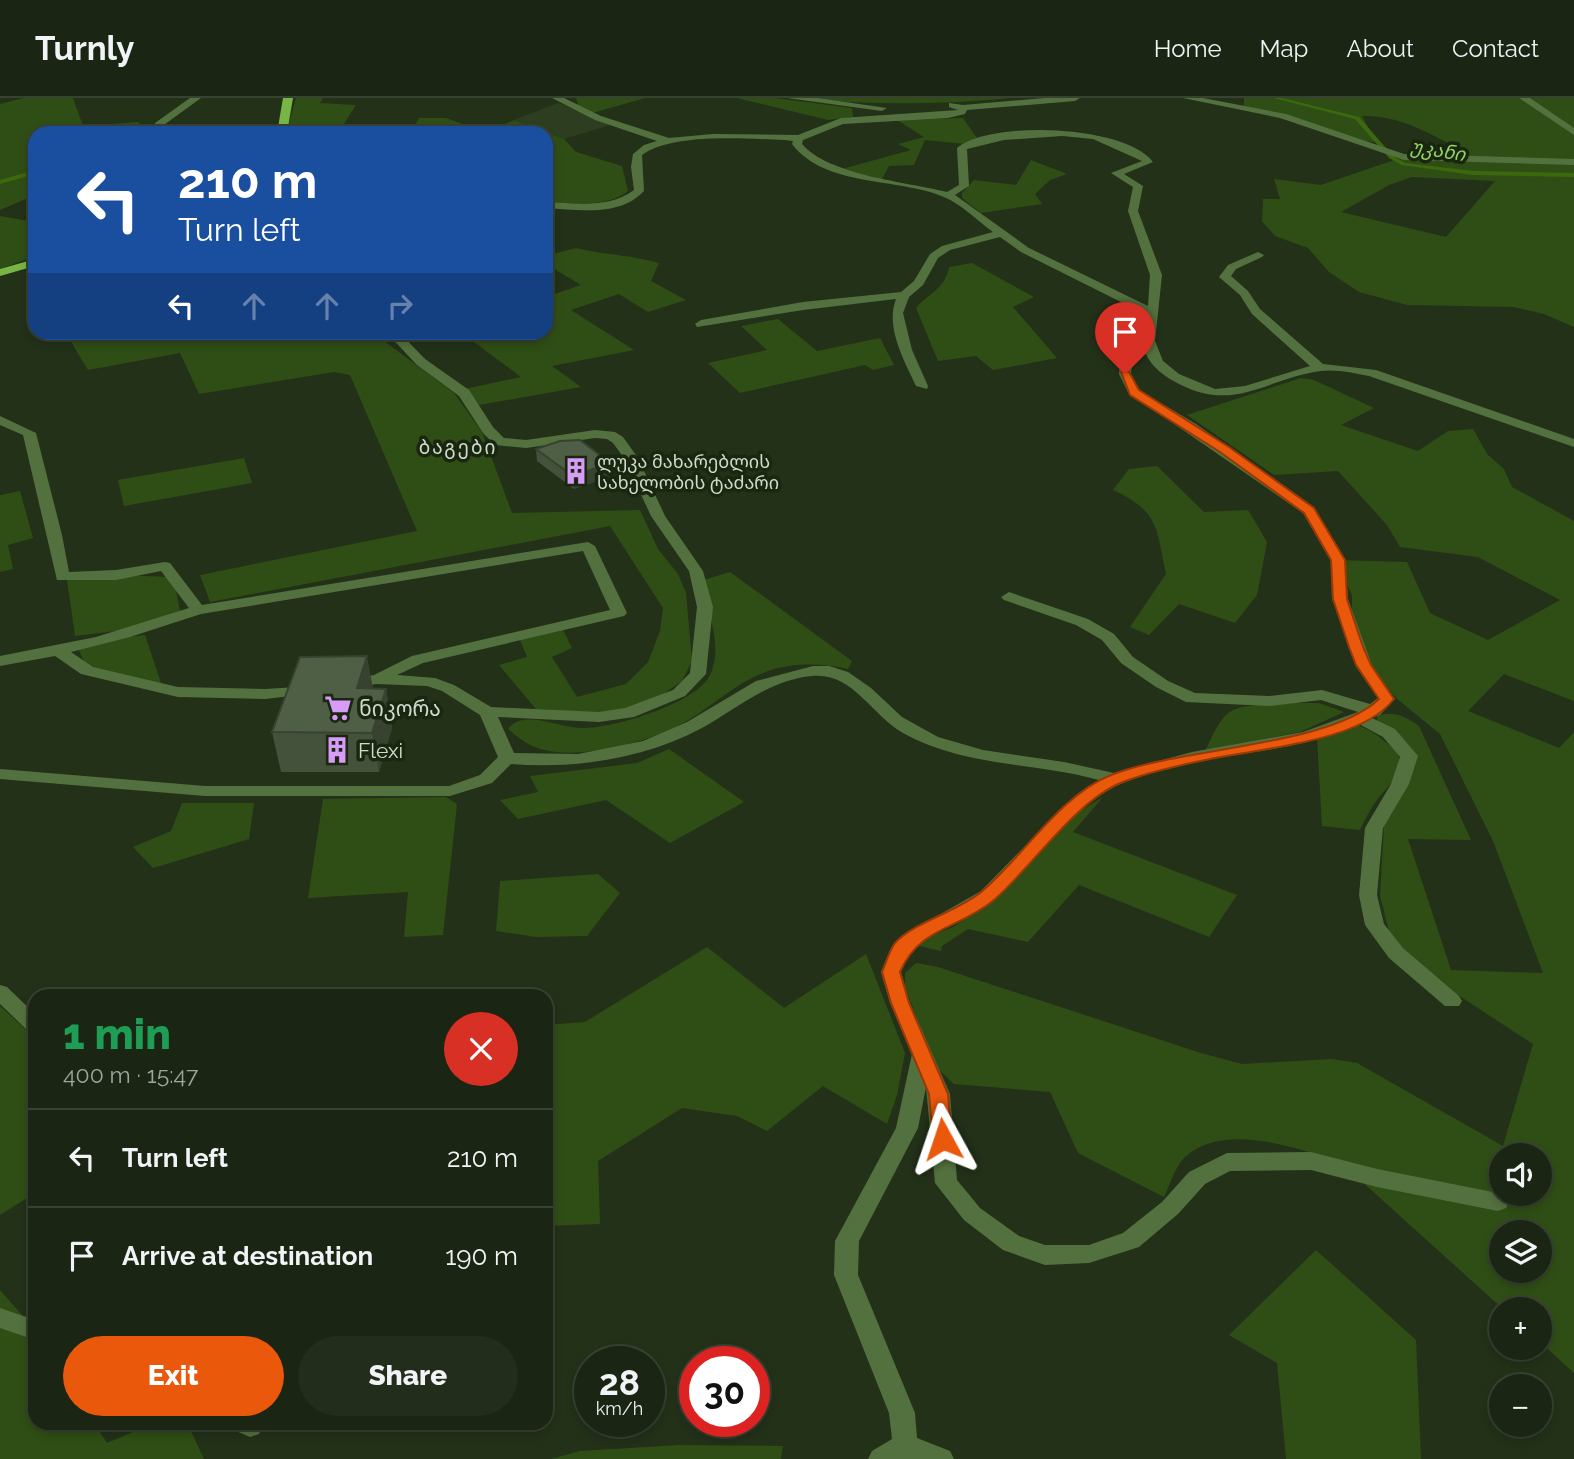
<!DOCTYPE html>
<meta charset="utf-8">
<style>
:root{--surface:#1a2513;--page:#232d1c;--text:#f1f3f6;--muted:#9fa5a0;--line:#384233;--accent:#ea580c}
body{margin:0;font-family:Raleway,"Noto Sans Georgian",sans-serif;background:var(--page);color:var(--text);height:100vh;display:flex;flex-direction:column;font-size:26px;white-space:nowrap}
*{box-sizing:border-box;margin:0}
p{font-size:23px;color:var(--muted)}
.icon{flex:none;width:38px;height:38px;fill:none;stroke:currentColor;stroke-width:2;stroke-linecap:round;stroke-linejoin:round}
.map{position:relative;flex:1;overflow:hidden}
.details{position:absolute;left:28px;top:891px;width:525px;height:441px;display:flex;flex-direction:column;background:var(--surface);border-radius:21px;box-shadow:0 4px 10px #0003,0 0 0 2px var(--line)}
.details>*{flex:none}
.top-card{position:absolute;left:28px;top:28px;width:525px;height:214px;border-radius:21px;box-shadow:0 4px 10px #0003,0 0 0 2px var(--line);background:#1a4fa0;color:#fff;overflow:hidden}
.tools{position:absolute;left:1489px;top:1045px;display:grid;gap:14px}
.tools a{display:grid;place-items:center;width:63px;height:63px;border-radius:50%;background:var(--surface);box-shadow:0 4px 10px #0003,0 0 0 2px var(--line);font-size:35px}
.speed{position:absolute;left:574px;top:1248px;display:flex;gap:14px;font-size:35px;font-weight:700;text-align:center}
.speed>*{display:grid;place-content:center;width:91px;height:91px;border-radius:50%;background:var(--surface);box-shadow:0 4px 10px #0003,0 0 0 2px var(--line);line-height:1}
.speed small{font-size:18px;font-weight:400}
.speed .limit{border:10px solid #d22;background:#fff;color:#111}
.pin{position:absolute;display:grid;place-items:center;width:60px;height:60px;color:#fff;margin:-72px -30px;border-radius:50% 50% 50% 0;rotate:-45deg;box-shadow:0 0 7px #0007}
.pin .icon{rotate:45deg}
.me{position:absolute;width:77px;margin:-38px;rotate:355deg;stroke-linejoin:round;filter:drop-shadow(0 0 5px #0008)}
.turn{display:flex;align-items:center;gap:24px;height:147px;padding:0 35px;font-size:32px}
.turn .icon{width:91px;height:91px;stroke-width:2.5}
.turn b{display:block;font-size:49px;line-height:60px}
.lanes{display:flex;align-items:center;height:66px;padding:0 35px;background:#0003;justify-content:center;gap:35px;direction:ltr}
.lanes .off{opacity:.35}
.round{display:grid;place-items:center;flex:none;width:74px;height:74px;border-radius:37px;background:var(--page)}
.headline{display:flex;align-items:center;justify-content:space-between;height:119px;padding:0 35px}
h1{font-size:42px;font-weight:800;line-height:52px;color:#1e9e55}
.cta{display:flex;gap:14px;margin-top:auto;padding:14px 35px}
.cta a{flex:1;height:80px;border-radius:42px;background:var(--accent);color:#fff;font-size:28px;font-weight:800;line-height:80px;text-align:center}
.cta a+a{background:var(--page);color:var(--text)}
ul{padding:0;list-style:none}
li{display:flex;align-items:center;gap:21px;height:98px;padding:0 35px;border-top:2px solid var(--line)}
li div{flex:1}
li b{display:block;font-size:26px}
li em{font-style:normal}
header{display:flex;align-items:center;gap:42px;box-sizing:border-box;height:98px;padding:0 35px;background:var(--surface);border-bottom:2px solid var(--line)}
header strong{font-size:33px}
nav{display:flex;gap:38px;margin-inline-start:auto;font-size:24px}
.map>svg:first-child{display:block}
</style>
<header>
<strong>Turnly</strong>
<nav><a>Home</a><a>Map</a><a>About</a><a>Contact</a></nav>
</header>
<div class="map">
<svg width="1574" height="1361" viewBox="0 0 1574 1361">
<rect width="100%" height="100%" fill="#233119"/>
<path fill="#2d3e20" d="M558,5L613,26L564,41L514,22Z"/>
<path fill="#2f4e15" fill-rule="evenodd" d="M24,0H73L83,28L139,24L141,35H35V97L0,112V6Z
M296,0H323L320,5L356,7L338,35L287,32Z
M576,0H645L589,16L579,10Z
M737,0H774L852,10L853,19L828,22Z
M794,0H1012C938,7 868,7 794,0Z
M1244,0H1574V229L1544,216L1514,209L1407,207L1359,194L1329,174L1308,150L1275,138L1262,123L1263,101H1280L1274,81L1321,87L1400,60L1462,58L1461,52C1429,35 1399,17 1362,18L1376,44L1360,43L1244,8ZM1412,79L1494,83H1495L1446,139L1341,114L1389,87Z
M419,20H446L485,34L514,22L564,41L576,54L622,68L628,93C607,110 572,105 546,104V35H410Z
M963,20L979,43L965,46L925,42L914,67L889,68L882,81L842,71L911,52L898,46L924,39L897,22Z
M1031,62L1067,76L1050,82L1035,96L1042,106L981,115L962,100V95L974,82L1016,87Z
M0,118L35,124V158L0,171Z
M576,150C605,157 631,157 659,165L651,183L686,202L648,214L619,196L571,212L634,252L552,268L581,289L479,307L465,291L521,279L462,235L546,234V199L581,187L546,166V158Z
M972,165L1034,199L1013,209L1057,260L993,272L976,258L938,263L916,210C929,195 945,191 949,169Z
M778,221L817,253L880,240L894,267L873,272L865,267L740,295L708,265L767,252L741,228Z
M79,234H370L380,240L454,295L482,334L512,415L640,412L658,451L678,476L686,495L692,563L682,583L656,601L622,612L592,615L536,611L499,567L527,559L518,537L562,530L572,550L552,559L577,599L626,586L648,564L660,533L663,510L610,428L210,504L200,477L417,433L350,277L334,274L199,296L180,255L88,272L67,237Z
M1301,280L1314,282L1374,310L1341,327L1418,353L1448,333L1473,331L1487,356L1504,371L1512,389L1574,423V603L1504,576L1468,613L1559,650L1574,634V1275L1540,1244V1211H1503L1358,1080L1347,1065C1301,1053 1225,1021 1184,1060C1175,1069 1170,1087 1164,1099L1078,1055L1050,994L954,986L935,968L905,889V875L916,865L938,869L1201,955L1242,966L1331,961L1357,965L1503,1048L1533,946L1435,882L1390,837L1380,798L1384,726L1414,658L1377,624V618C1394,612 1406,619 1419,628L1471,742L1408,741L1451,872L1543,875L1493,743L1440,636L1396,600L1375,574L1352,525V497L1335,462L1407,464L1430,515L1488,542L1560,502L1478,459L1400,449L1387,427L1338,373L1274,377L1187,317ZM1502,1057H1540V1096H1502ZM1502,1134H1540V1172H1502Z
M244,360L252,385L124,408L118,382Z
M1157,368L1204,414L1248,412L1267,444L1257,497L1235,525L1179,506L1149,537L1130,529L1166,476C1156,429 1159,413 1113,392L1129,371Z
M20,393L33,440L8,447L13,471L0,474V397Z
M730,474L852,563L848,571C820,565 791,564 763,575C737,585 714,606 690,621C657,642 584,662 545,652C530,649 520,641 508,631C523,611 557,629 579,630C608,632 697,606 710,577C724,548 707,511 700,483Z
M103,476L167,479L175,487L180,513L149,529L75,538L67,482Z
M145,537L162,588L128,584L85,566L76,545Z
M1286,605H1319L1344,614L1300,634L1206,652C1228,601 1234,610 1286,605Z
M1353,626C1367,630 1375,635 1387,645C1418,670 1388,684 1373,708C1368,715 1364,724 1360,732L1322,728L1317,639Z
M669,651L744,704L670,745L606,702L518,721L500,702L538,694L530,678L637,665Z
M446,699L457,706L443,837L404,839L408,794L308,800L323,701Z
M1103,699L1073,734L1237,797L1209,839L1079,787L1028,844L968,831L942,848L941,853L919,848L928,839L953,829L997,799L1075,716Z
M182,705H254L249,741L153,770L133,749L171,733Z
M598,776L620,795L587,838L536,839L496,833L500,783Z
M707,849L784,910L866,856L905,955L897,997L887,1026L823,988L767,1033L737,1018L682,1010L598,1063L600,1126L546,1128V927L585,924Z
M0,908L35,940V1095L0,1117Z
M1316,1152L1416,1242L1421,1361H1286L1277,1265L1229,1237Z
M0,1192L35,1232V1325H94L107,1345L154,1325H187L204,1361H0Z
M680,1347L783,1348L781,1361H551L580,1353Z"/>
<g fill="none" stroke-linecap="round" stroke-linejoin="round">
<path fill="#3d690e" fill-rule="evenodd" d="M1274,0H1282L1359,19L1393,58L1405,65L1473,73L1574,75V79L1473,77L1402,67L1389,60L1355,21Z
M35,72V76L0,86V82Z"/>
<path fill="#53713e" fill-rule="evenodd" d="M190,0H201L161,29H155V25Z
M552,0H564L601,18L669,40L713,36L798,37L841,20L958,12L949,9V5L963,7L1044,0H1080L1075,3L967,12L965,16L948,20L843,26L803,42L802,46C828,77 907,84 947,94L959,87L957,50C991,22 1125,27 1153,64L1124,76L1143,88L1138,113L1162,177L1155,243L1163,263L1179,276L1215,291L1245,288L1310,268L1252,216L1240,197L1219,179L1228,167L1258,154L1264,157L1262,159L1236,171L1231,178L1248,193L1260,211L1323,266L1376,272L1574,341V349L1369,278C1353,275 1337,271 1321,273C1267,280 1235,315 1179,286C1164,278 1152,270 1145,254L1132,265L1131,276L1139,292L1196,326L1314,409L1345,462L1348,501L1372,567L1395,601L1380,617L1372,620L1395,631L1418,658L1409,686L1383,730L1377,797L1384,826L1403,850L1459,898L1462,903L1459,908H1445L1389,860L1365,827L1359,797L1365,730L1391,686L1400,659L1383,639L1359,626C1285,661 1198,652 1123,685C1068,708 1038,765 994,802C971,821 940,829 916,847L908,856L901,874L910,905L950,996L957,1082L980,1110L1019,1138L1045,1147H1089L1123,1135L1162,1104L1189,1074L1227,1055L1311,1054L1377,1071L1498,1095L1506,1098L1509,1104L1506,1110L1498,1113L1377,1089L1311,1072L1230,1073L1205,1086L1178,1116L1139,1149L1089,1165L1045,1167L1003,1152L964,1122L935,1085L926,989L918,1030L859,1143L858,1177L915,1315L917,1340L950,1353L954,1361H868L872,1353L892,1341L889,1315L834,1177L835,1143L896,1030L912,956L890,905L881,874L890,852L902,838L981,793L1061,711L1099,682C1034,664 964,669 903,635C871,617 853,574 812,578C769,582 738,610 702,630C644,661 576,671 511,666L492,685L450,698H205L0,681V671L205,688H449L480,677L498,659L480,617L442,593L427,588L376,586L350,591L342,586L344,583L374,577L412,558L610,512L583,453L201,516L130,539L71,554L93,569L178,589L265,591L314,588L316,591L308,596L265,601L178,599L81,576L55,558L0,568V558L96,539L189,510L161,473L116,482H57L23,337L0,327V318L36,335L62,437L69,474L116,472L165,464L170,465L202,507L588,444L595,448L627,515L624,518L423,565L397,577L435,580L454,587L491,609L599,614L625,610L673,592L690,575L697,509L689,473L651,418L624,360L613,345L607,341L595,340L526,350L495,347L483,335L459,298L417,267L386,234H399L425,261L469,292L493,329L504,340L526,342L595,332L615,334L623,339L638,360L665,418L703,473L713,509L706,576L685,598L634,619L599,624L498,619L514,655L578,656L643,643L687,624L756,583L813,568H829L848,574L871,590L902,619L938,639L983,652L1064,664L1114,675L1192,654L1303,634L1358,614L1321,602L1269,608L1186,604L1156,589L1121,565L1102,542L1076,527L1004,502L1001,499L1009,494L1088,521L1114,536L1133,559L1168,583L1195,595L1269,598L1322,592L1370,606L1378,600L1356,567L1332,501L1331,462L1303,415L1128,294L1119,276L1120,264L1143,242L1147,217L1021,154L1000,139L950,152L938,160L923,187L909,199L903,215L912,252L928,288L927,291L916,288C904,262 885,229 896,201L803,212L697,229L695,226L701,222L803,204L901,194L914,183L930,156L942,148L993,134C978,123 961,106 944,99C897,79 826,90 792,46L793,43L785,42C747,41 674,34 642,57L644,93C620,119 578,112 546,110V104C575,105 609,111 634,92L631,69L633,56L644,47L657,43L595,22ZM1062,38L1093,41L1142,63L1111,75L1133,89L1128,113L1150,177L1148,208L1029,150L955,97L969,88L967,51L1004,42Z
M787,0H817L887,10L882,13Z
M1183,0H1203L1286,16L1404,56L1574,61V67L1404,62L1280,20Z
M1519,0H1530L1574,30V37Z
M0,887L7,889L35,916V935L28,933L0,906Z
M0,1210L35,1222V1242L0,1230Z
M232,1325H261L263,1328L259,1336L250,1339L236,1333Z"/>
<path fill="#77b545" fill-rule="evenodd" d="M283,0H293L287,35H277Z
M35,161V168L0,178V171Z"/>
</g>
<path fill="#44523b" d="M536,351L611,378L574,391L537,363Z
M373,590L386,591L392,630L379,674H281L272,634Z"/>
<path fill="#374230" d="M610,365L611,378L574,391L573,378Z
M367,558L374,596L357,590Z
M386,591L392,630L379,674L372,635Z"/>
<path fill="#4f5f45" stroke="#374230" stroke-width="2" d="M580,342L610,365L573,378L536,351L560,343Z
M367,558L357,590L386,591L372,635L272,634L300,559Z"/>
<path fill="#ea580c" stroke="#983908" stroke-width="2" d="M1121,274H1129L1139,292L1229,349L1314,410L1345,462L1347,501L1363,549L1371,567L1394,601C1362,643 1265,650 1215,660C1185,666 1151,673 1123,684C1076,702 1032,769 994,802C958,832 920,828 900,874L909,905L948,996L952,1041L950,1046H936L933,1041L929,996L891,905L882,874C886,865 889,853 895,845C914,824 957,814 981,794C1022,760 1060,697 1111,677C1181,649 1328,649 1379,601L1356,567L1349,549L1333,501L1331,462L1304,415L1220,354L1130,297Z"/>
<defs>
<symbol id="building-bare" viewBox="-9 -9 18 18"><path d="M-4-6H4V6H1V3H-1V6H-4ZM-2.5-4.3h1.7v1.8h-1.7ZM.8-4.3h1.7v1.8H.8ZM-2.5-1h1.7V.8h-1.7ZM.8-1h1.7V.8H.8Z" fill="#d89bf8" stroke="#1a2710" stroke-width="2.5" paint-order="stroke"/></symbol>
<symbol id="supermarket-bare" viewBox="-9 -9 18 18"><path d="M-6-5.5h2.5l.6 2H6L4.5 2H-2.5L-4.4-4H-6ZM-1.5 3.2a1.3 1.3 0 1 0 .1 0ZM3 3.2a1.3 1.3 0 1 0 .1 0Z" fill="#d89bf8" stroke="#1a2710" stroke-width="2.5" paint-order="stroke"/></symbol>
</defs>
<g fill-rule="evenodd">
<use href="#building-bare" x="557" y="354" width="38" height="38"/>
<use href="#supermarket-bare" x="319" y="591" width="38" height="38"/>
<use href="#building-bare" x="318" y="633" width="38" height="38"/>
</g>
<g text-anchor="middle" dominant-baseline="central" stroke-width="7" stroke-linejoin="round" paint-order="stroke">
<g font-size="18" fill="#d1dbcc" stroke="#1a2710" text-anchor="start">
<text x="597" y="363">ლუკა მახარებლის<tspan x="597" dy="21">სახელობის ტაძარი</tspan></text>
</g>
<g font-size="19" font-style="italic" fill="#95d366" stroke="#1a2710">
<text transform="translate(1438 52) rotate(9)">უკანი</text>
</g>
<g font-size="19" letter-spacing="2" fill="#d1dbcc" stroke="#1a2710">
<text x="458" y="349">ბაგები</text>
</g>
<g font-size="21" fill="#d1dbcc" stroke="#1a2710" text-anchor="start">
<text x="359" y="610">ნიკორა</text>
<text x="358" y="652">Flexi</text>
</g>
</g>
</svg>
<div class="tools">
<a><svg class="icon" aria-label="sound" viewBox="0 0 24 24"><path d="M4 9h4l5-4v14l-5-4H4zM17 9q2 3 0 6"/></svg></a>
<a><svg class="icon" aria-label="layers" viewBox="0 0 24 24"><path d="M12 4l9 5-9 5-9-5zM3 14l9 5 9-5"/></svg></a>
<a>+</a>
<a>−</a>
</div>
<div class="speed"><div>28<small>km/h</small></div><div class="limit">30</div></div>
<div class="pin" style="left:1125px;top:276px;background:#d93025"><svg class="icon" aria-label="arrive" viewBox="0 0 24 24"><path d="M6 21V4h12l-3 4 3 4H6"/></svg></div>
<svg class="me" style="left:943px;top:1041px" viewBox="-20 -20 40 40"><path d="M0-17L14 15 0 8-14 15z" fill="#ea580c" stroke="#fff" stroke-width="4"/></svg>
<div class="top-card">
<div class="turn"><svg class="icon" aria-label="left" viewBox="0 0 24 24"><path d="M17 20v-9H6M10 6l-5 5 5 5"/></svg><div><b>210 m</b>Turn left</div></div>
<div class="lanes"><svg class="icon" aria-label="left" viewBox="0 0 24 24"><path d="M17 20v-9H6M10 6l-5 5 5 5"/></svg><svg class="icon off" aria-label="ahead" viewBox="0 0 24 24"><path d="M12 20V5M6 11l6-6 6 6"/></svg><svg class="icon off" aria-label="ahead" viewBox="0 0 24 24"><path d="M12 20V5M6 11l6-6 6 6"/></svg><svg class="icon off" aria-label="right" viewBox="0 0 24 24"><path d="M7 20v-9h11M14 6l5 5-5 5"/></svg></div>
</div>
<section class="details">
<div class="headline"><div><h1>1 min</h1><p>400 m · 15:47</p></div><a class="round" style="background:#d93025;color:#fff"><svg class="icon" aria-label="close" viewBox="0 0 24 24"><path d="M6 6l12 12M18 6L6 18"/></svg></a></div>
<ul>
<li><svg class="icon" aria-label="left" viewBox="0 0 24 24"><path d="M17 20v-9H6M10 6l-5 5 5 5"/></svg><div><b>Turn left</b></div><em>210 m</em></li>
<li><svg class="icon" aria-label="arrive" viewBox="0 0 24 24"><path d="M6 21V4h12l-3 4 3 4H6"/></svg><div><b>Arrive at destination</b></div><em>190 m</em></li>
</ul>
<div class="cta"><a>Exit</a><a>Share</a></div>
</section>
</div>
